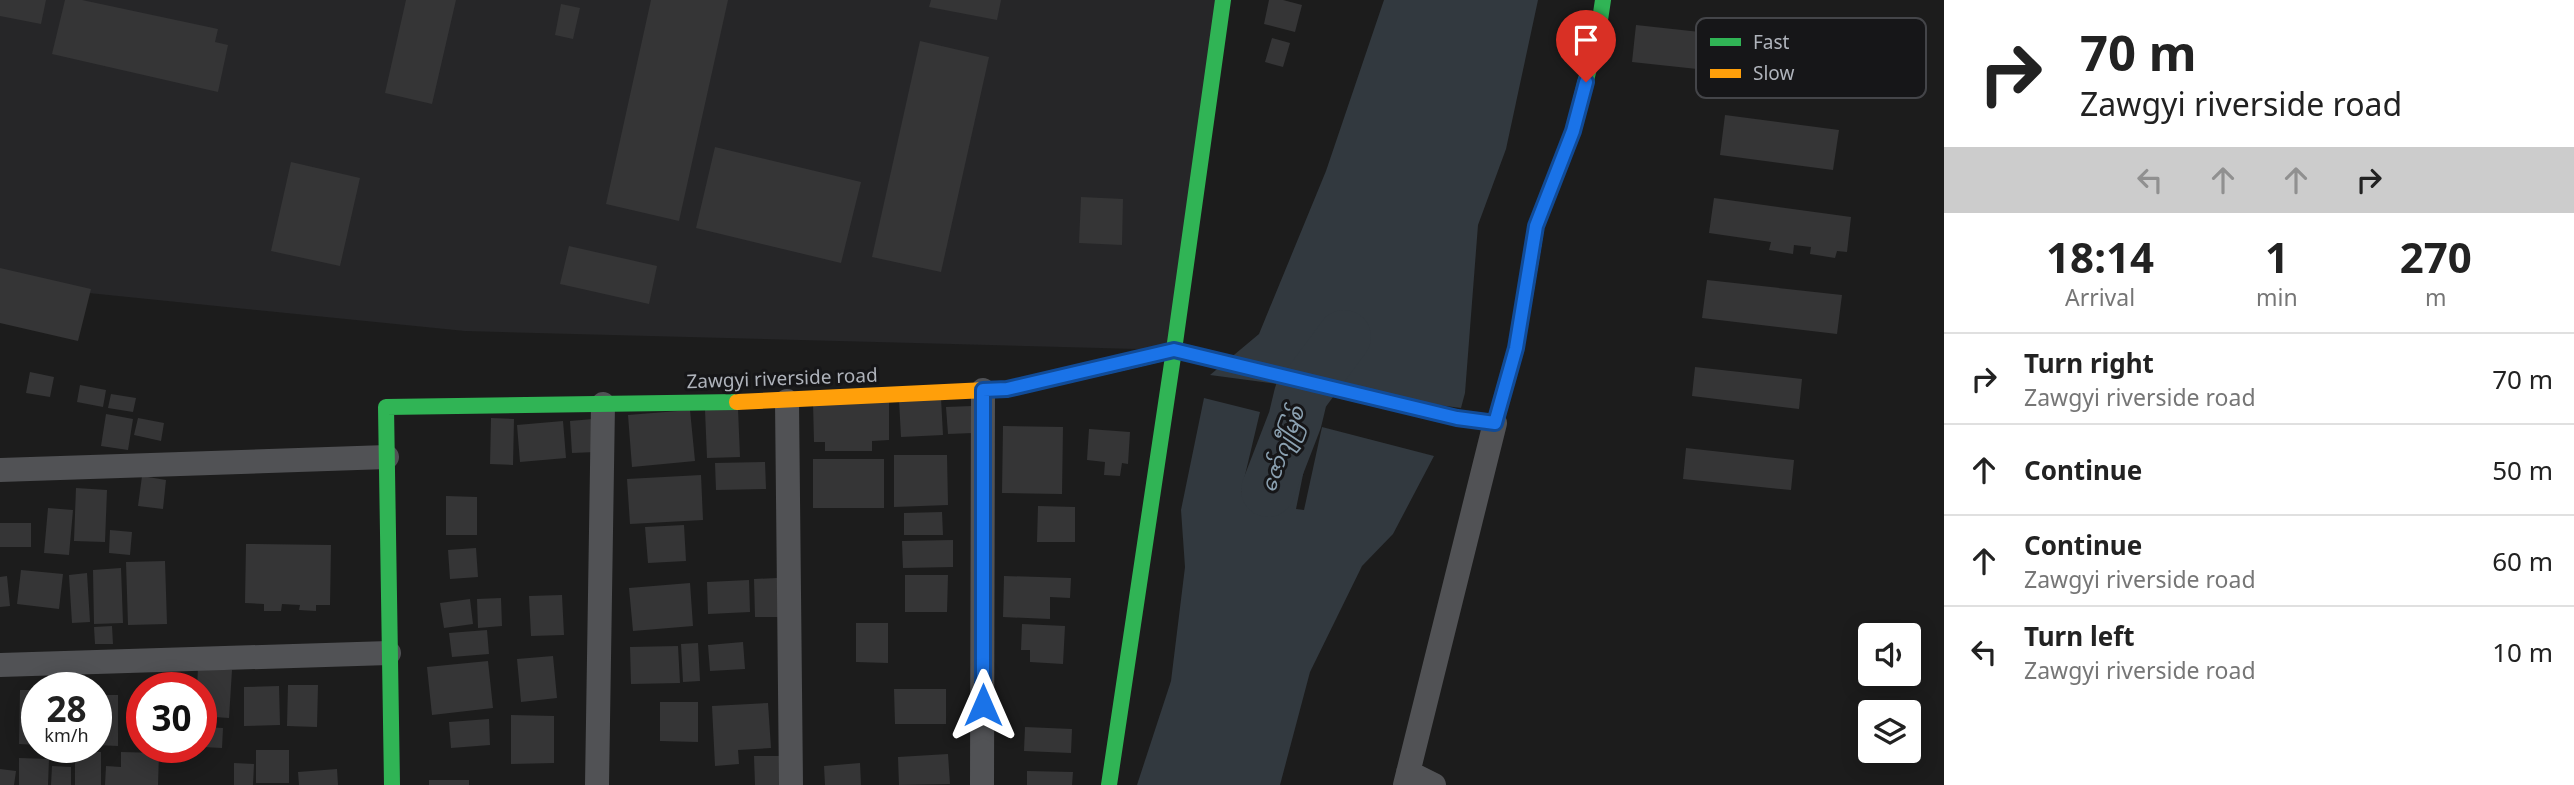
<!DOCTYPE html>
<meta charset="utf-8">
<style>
:root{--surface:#fff;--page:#f6f6f6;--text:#222;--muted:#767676;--line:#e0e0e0}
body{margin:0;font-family:"Noto Sans","Noto Sans Myanmar",sans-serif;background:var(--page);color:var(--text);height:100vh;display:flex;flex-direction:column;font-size:26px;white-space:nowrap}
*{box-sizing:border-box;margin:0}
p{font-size:23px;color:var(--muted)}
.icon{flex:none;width:38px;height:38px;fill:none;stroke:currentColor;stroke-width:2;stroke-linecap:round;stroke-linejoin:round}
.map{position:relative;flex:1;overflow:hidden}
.drawer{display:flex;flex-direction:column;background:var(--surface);width:630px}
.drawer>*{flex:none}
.guide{background:#fff;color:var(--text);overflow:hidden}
.fabs{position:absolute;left:1858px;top:623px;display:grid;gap:14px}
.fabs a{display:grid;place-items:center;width:63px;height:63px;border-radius:7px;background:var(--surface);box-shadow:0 4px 18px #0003;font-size:35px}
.speed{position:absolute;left:21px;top:672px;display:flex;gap:14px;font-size:35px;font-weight:700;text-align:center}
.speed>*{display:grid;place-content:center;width:91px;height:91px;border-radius:50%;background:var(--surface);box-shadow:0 4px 18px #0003;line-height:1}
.speed small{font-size:18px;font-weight:400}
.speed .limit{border:10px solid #d22;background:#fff;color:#111}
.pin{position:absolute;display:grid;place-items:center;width:60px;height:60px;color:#fff;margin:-72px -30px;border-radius:50% 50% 50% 0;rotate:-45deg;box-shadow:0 0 7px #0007}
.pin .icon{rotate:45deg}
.me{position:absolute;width:77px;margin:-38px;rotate:0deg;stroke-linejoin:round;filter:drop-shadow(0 0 5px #0008)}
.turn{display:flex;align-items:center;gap:24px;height:147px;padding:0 21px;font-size:32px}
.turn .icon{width:91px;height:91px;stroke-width:2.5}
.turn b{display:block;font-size:49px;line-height:60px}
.lanes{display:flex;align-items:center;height:66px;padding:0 21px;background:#0003;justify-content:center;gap:35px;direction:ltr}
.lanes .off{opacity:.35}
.eta{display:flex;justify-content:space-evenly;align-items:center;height:119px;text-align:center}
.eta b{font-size:42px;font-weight:700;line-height:49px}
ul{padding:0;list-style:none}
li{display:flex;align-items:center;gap:21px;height:91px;padding:0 21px;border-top:2px solid var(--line)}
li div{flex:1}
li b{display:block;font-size:26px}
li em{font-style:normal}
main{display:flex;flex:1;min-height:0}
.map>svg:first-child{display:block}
</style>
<main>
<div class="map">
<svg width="1944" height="785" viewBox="0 0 1944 785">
<rect width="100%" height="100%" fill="#1c1c1c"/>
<path fill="#262628" d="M0,0H1228L1174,350L465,331L0,284Z"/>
<path fill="#32393f" d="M1384,0H1538L1506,149L1478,225L1465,393L1461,408L1210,375L1259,334L1326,171Z
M1204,398L1260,412L1241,492L1249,495L1269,414L1313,425L1296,509L1304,510L1322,427L1434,456L1393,534L1362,566L1310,672L1280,785H1137L1171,681L1185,567L1181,510Z"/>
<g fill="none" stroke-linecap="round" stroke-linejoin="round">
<path stroke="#32393f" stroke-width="54" d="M1268,490L1295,420L1301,395L1344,337"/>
</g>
<path fill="#353536" d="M0,0H46L41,24L0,16Z
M65,0H82L218,29L215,42L228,45L218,92L52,54Z
M406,0H456L432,104L385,93Z
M651,0H728L679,221L606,204Z
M931,0H1001L997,20L929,7Z
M1269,0H1283L1302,5L1295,32L1264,24Z
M561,4L580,8L573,39L555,35Z
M1636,25L1700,32L1697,69L1632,62Z
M1272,38L1290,43L1283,67L1265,62Z
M920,41L989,57L941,272L872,257Z
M1725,115L1839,130L1833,170L1720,155Z
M715,147L861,182L841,263L696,228Z
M291,162L360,178L340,266L271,251Z
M1081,197L1123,199L1122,245L1079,243Z
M1714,198L1851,217L1847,252L1837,251L1835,258L1810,254L1811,247L1794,245L1793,254L1769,250L1771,242L1709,233Z
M569,246L657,266L649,304L560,284Z
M0,268L91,289L78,341L0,323Z
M1707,280L1842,295L1837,334L1702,318Z
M1695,367L1802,379L1799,409L1692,396Z
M30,372L54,377L50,397L26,393Z
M80,385L106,390L103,407L77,402Z
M111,394L136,398L133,412L108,408Z
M941,398L943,435L901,437L899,400Z
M889,400V440L872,441V451H825V442H814L813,402Z
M972,406L973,433L948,434L946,407Z
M738,409L740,457L707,458L705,410Z
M690,410L695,461L632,467L628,415Z
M106,414L133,419L128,450L101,446Z
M138,418L164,423L161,441L134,435Z
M491,418L514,419L513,465L490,464Z
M593,419L596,452L572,453L570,421Z
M563,421L566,458L520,462L517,425Z
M1003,426L1063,427L1062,494L1002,493Z
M1089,429L1130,432L1128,464L1122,463L1120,476L1104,475L1105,462L1087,460Z
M1686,448L1794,460L1791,490L1683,479Z
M894,455H947L948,505L894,507Z
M813,459H884V508H813Z
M765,462L766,489L716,490L715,463Z
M701,475L703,520L630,524L627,479Z
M142,476L166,480L163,509L138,506Z
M76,488L107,490L105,542L74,541Z
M446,496L477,497V535H446Z
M1038,506L1075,507V542H1037Z
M48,508L73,510L69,555L44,553Z
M942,512L943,535H904V513Z
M0,523H31V547H0Z
M684,525L686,561L648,563L645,527Z
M110,530L132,532L130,555L109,553Z
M953,540V567L903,568L902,541Z
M246,544L331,545L330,605H316V611L299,610L300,605L282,604L281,611H264V604L245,603Z
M476,548L478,577L450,579L448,550Z
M165,561L167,624L128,625L126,562Z
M121,568L123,623L94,624L93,570Z
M21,570L63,574L59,609L17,604Z
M87,573L90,622L72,623L69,575Z
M905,575H948L947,612H905Z
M7,576L10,606L0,607V577Z
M1004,576L1071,578L1070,598L1050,597V619L1003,617Z
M777,578L778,617H755L754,579Z
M749,580L750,612L708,614L707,582Z
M690,583L693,626L633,631L629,588Z
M562,595L564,635L531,636L529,596Z
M501,598L502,626L478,628L477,599Z
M470,599L473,624L444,628L440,603Z
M856,623H888V663L856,662Z
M1022,624L1065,626L1063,664L1030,662V650H1021Z
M112,626L113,644H95L94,627Z
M487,630L489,654L452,657L449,633Z
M743,642L745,669L710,671L708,645Z
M698,643L700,681L683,682L681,644Z
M678,646L680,683L631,684L630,647Z
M553,656L557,698L521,702L517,659Z
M488,661L493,708L432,715L427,667Z
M198,668L232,670L229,718L201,716V688H197Z
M288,685H318L317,727L287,726Z
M279,686L280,725L244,726V687Z
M894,689H946V724H895Z
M20,690H37V745L19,744Z
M96,695H118V746L96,745Z
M660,702H698V742L660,741Z
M768,703L771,748L738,750L739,764L715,766L712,706Z
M511,715L554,716V763L511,764Z
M489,719L490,745L451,748L449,722Z
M204,727L223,728L222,748L203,747Z
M1025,727L1072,729L1071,753L1024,751Z
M256,750H289V783H256Z
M75,751L101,752V785H75Z
M121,752L159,753L158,785H105L106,766L121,767Z
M948,754L950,784L899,785L898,757Z
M754,756H779V785H755Z
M19,758L49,759L48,785H19Z
M234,763L254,764L253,785H234Z
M860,763L861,785H825L824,766Z
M52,766L71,767V785H51Z
M0,769L16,771L14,785H0Z
M337,769L338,785H299L298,772Z
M1027,771L1073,772L1072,785H1027Z
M429,780H469V785H429Z"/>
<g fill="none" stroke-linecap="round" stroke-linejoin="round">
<path stroke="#515255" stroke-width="24" d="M787,401L791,785
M0,470L387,457
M0,665L389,653
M1408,772L1434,785
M597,785L603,404
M982,785L983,390
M1405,785L1495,423"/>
<path stroke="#30b455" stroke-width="16" d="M1534,241L1536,226L1573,131L1598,33L1603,0
M1146,357L1174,350L1223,0
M392,785L386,407L737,402
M1109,785L1174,350L1331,388"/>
<path stroke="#ff9f0a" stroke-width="16" d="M1331,388L1457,418L1495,423L1516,348L1534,241
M737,402L1007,389L1146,357"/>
</g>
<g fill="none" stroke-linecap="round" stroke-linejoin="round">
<defs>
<path id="route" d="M983,705V390L1007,389L1174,350L1457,418L1495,423L1516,348L1536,226L1573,131L1586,82"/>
</defs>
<use href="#route" stroke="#114b97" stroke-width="18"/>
<use href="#route" stroke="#1a73e8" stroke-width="12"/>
</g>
<g text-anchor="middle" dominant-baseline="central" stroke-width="6" stroke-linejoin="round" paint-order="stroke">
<g font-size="19" fill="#afb3bb" stroke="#161618">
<text transform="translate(782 378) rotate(-2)">Zawgyi riverside road</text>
</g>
<g font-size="21" font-style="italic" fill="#8ba1b1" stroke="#161618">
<text transform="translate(1282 449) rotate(-70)">ဇော်ဂျီမြစ်</text>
</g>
</g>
<rect x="1696" y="18" width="230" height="80" rx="10" fill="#161618" stroke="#444549" stroke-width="2"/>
<rect x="1710" y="38" width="31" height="8" fill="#30b455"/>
<rect x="1710" y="69" width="31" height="9" fill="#ff9f0a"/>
<g font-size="19" fill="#afb3bb">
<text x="1753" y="49">Fast</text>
<text x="1753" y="80">Slow</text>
</g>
</svg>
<div class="fabs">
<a><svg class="icon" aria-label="sound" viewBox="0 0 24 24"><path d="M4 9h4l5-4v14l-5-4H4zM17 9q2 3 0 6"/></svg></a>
<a><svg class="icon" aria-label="layers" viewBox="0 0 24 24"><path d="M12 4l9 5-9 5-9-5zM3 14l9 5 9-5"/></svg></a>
</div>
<div class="speed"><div>28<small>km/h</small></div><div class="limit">30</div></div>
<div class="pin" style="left:1586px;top:82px;background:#d93025"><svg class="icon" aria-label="arrive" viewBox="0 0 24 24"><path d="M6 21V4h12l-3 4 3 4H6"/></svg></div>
<svg class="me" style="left:983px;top:705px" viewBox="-20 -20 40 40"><path d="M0-17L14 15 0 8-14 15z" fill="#1a73e8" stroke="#fff" stroke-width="4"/></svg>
</div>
<section class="drawer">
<div class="guide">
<div class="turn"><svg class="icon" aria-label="right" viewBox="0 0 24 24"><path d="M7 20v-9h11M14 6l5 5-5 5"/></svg><div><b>70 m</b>Zawgyi riverside road</div></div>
<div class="lanes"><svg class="icon off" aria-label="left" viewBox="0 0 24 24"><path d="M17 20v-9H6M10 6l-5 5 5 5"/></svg><svg class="icon off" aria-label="ahead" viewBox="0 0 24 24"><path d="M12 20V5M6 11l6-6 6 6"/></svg><svg class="icon off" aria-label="ahead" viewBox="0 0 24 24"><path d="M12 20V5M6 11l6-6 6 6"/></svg><svg class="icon" aria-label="right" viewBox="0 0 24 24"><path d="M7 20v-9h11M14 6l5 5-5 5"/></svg></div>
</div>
<div class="eta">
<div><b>18:14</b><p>Arrival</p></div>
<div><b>1</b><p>min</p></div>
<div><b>270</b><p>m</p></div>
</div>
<ul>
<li><svg class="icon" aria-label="right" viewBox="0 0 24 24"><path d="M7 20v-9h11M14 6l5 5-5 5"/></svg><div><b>Turn right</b><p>Zawgyi riverside road</p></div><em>70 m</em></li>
<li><svg class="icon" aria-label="ahead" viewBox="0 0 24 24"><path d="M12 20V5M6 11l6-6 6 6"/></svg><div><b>Continue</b></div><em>50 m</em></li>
<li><svg class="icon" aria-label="ahead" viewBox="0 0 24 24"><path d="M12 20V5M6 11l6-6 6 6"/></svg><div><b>Continue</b><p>Zawgyi riverside road</p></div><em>60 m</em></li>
<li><svg class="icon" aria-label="left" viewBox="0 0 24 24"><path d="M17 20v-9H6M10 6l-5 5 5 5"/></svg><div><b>Turn left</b><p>Zawgyi riverside road</p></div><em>10 m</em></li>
</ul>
</section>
</main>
